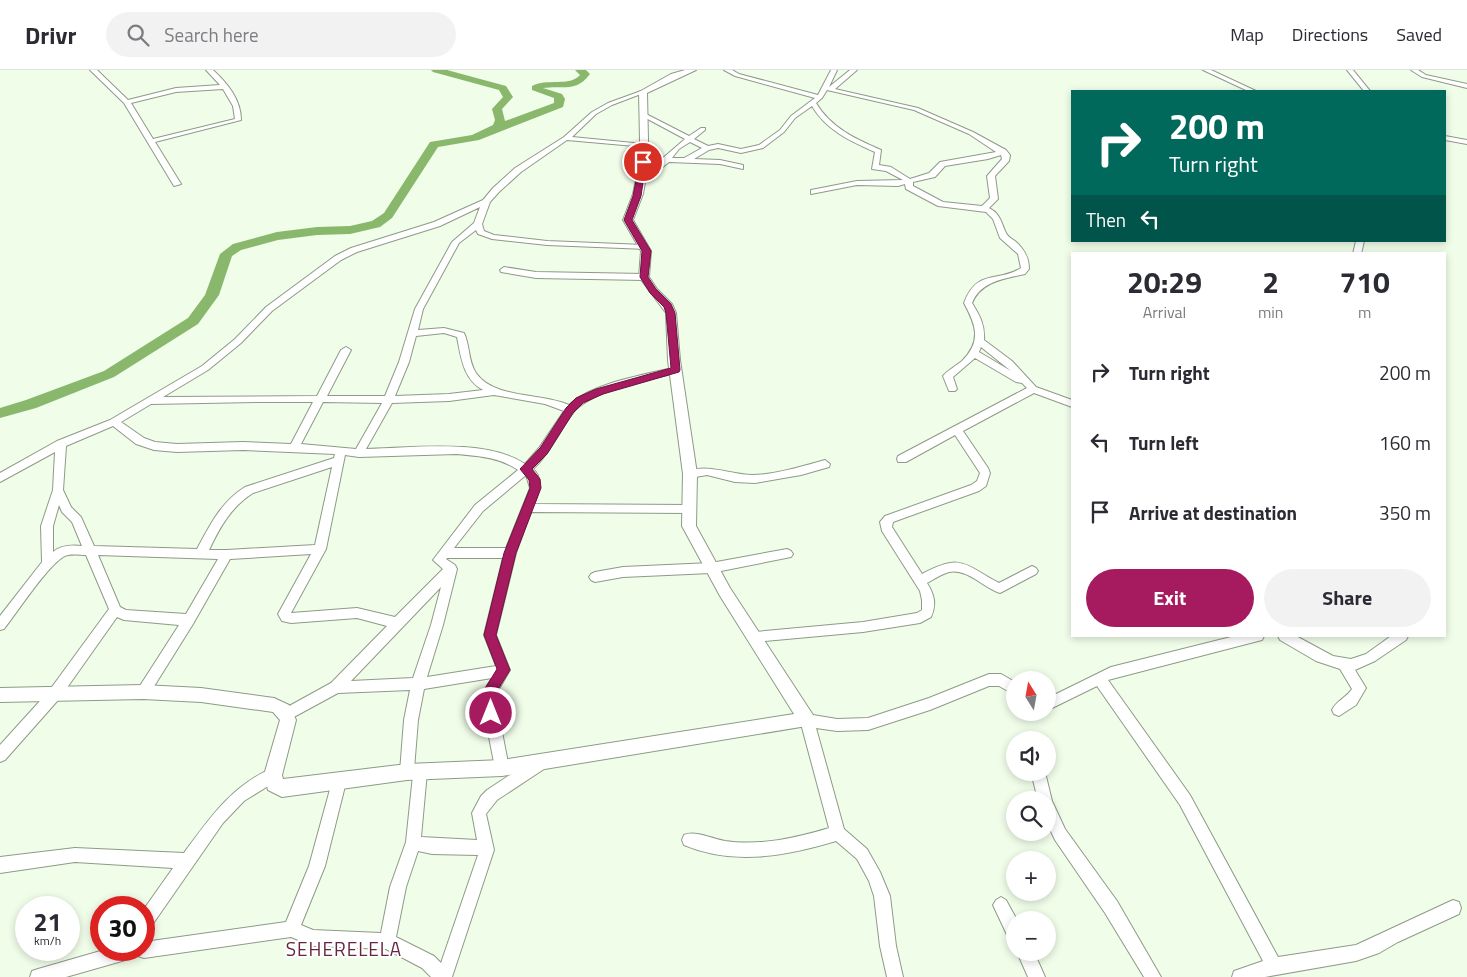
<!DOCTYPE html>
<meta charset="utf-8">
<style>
:root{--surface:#fff;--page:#f2f2f3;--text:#2b2b33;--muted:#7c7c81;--line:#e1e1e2;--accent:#a61a5f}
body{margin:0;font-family:"Titillium Web",sans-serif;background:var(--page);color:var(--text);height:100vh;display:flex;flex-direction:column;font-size:19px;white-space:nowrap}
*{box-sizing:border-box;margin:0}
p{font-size:16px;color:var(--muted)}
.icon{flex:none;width:28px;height:28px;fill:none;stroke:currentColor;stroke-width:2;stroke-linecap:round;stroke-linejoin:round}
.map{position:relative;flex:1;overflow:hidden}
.details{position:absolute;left:1071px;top:182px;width:375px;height:385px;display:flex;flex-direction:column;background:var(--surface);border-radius:0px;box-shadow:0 2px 8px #0003}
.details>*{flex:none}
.top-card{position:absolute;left:1071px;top:20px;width:375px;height:152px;border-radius:0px;box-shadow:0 2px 8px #0003;background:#00695c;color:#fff;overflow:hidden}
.needle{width:32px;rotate:349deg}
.fabs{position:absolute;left:1006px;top:601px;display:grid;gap:10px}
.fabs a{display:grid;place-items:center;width:50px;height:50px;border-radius:50%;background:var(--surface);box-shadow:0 2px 8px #0003;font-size:25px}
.speed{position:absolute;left:15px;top:826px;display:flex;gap:10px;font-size:25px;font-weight:700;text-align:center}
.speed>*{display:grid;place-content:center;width:65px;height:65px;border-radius:50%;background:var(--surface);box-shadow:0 2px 8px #0003;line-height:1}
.speed small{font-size:12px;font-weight:400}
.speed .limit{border:8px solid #d22;background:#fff;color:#111}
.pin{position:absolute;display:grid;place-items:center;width:42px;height:42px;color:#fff;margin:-21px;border:2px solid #fff;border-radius:50%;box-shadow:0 1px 5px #0007}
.me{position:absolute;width:55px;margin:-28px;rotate:0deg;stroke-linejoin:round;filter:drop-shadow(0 0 4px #0008)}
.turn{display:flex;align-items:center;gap:18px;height:105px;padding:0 15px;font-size:22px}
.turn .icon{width:65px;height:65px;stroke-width:2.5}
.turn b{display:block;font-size:35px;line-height:42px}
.then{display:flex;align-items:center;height:48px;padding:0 15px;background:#0003;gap:10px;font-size:19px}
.eta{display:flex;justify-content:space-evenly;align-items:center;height:85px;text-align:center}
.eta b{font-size:30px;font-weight:700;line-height:35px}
.button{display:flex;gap:10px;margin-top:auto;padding:10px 15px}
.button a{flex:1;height:58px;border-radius:30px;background:var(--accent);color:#fff;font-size:20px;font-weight:700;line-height:58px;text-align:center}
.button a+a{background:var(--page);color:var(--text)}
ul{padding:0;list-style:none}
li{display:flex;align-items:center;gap:15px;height:70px;padding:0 15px}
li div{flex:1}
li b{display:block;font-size:19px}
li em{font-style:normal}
header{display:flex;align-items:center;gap:30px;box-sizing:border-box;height:70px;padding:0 25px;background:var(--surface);border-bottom:1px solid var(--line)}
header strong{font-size:24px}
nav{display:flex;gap:28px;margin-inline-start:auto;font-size:18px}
.search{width:350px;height:45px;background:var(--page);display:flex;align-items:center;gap:12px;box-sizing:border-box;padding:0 18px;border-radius:28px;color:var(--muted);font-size:19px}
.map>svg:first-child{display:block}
</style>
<header>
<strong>Drivr</strong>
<div class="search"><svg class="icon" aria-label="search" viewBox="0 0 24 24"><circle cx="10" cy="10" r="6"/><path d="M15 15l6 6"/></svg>Search here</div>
<nav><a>Map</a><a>Directions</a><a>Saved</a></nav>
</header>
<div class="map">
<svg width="1467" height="907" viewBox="0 0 1467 907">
<rect width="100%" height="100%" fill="#f0fde9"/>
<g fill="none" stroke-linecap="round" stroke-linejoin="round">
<path fill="#89b86c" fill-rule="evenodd" d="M431,0H447L506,16L513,27L502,39L505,51L554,33V28L532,20V16C546,8 570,17 580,5L575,0H586L590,4C576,23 563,15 543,18L562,24L565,29L563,37L479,70L438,77L392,148L380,157L350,164L317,165L278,170L241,180L232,186L219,225L198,254L114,307L36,338L0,348V338L26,330L104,301L188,248L205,225L220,184L233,174L277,162L317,157L350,156L372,151L384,143L430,72L472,65L493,55L495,50L492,39L503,27L499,20L433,2Z"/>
<defs>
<path id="minor" d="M90,0H97L128,30L176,18L220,15L206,0H213C227,13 241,29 241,50L155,72L181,114L174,116L124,33ZM223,19L233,36L235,49L153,69L131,33L176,22Z
M724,0H732L739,4L818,25L831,0H837L829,17L850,0H857L835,19L918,38L973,62L1006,80L1010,85L1009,91L995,106L998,129L989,138C1001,144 1001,153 1006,163C1008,167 1012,169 1015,171C1024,179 1029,187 1029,199L1025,204C1004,209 981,211 972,233C980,246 985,255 984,270L1012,291L1036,317L1072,330V337L1034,323L963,361L988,398L990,403L986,416L979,421L893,452L892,457L922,504C962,483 963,494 999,513L1032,496L1036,498L1038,501L1036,504L1000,523C984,518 967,498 949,502C942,504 934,509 927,513C934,524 937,534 931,547L920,553L863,562L755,572L751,571L749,567L751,563L755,562L863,552L917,543L922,540V530L920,521L882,461L880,452L885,446L971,415L977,411L980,403L955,365L906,392H898L897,389L898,386L1027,318L1022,313L1016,312L975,288L953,307L957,319L955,321H949L943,306C948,300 956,296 962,291C982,271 976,255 964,233C977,198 998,213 1021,198L1018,184L1000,168L993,149L986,142L938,136L906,119L905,114L898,116L857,115L811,124V120L857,111L903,110L886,101L872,99L875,82C850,71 826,60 812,36L795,48L784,62L763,78L741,83L718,78L709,80L694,89L720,90L743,95V99L720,94L669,92C660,99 650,109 638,109V105L649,100L685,69L642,46V44H646L689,66L701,58H705V60L694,69L708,76L718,74L741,79L759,75L780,60L791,46L815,28L735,6ZM827,20L914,40L969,64L996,82L940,92L929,103L910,109L891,97L879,95L881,80C856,69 831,58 816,33L822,28ZM690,72L702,78L684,88H672L679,79ZM1001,85L1002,89L987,106L990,128L982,136L943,132L913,116V112L935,107L945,96L988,89ZM981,277L1011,301L979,282Z
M1203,0H1211L1256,21H1248Z
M1347,0H1353L1370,21H1364Z
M1411,0H1418L1426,5L1467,14V18L1422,7Z
M641,21L646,22L612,35L596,44L572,67L644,74L648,76L646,77L567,70L521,102L499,122L490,132L482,154L484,161L494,165L547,171L644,175H647V179L547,175L492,169L478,164L476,160L459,173L423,239L418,260L444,258L464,263C470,275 468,291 476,303C494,329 542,323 569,335C591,313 645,305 676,297L679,298V302C650,310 591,320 573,343C559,361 550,384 533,399C544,408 539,423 534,434L688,435L694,439L688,443L531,442L516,483L496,565L510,600L495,626L509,698L507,703L502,705L497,703L495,698L481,625L492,608L424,619L418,650L414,699L420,695L425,697L427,702L421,767L477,770L472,743L481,726L487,720L534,689L539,687L544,689L546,694L544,699L497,730L486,744L494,780L452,907H431L422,898L386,879L313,876L291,867L144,888L138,886L136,880H144V872L286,852L309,796L332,712L334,707L339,705L344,707L346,712L325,796L301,855L313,860L381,863L390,817L406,772L413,705L407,709L402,707L400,702L404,650L410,620L338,623L292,648L287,650L282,648L280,644L282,640L331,613L387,556L357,548L291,553L282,551L278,544L311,484L230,489L193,554L148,626L143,628L138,626L136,622L179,555L124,550L117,547L59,629L5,690L0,692V675L49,621L109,539L86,485C79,485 69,483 63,487C46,498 18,541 4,559L0,560V546L42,492L41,456L53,420L55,382L0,412V403L57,371L110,350L202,296L235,269L266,237L335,186L351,178L434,152L483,130L493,118L515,98L564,67L592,42L608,33ZM480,137L474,153L452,172L415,239L399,292L385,326H327L351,280L346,277L341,280L317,326L163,327L208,300L241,273L272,241L341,190L357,182L440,156ZM444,263L457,267C461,287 463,309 483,320L449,324L395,326L409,292L416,266ZM494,325L545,334L564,341L539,378L525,394C486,368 412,378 366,379L392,333L449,331ZM257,332H313L291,374L243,372L177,374L155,372L144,368L121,352L151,334ZM323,332L382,333L356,379L301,374ZM113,356L136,374L154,380L177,382L243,380L335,384L334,388L245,417C221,432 210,455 197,479L94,476L81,447L71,437L63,420L66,376ZM456,384C477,386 500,387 518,400L475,435L433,490L443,499L395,547L357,538L291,543L326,479L345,385L359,387ZM332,397L315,475L227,480H209C220,457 231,437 253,423ZM526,405L530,418L506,478H454L483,441ZM59,435L62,442L72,452L82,476C72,475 61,475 53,482V456ZM98,485L218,489L186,544L126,540L120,537ZM447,488H503L484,565L496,596L427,607L443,555L457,499L455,495L446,489ZM441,517L431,555L413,608L351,611ZM418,781L432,784L478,785L441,893L434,886L396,867L406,817Z
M1445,66L1467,70V74L1445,70Z
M1356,171H1364L1361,184H1353Z
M504,197L536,202L644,204L648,207L644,210L536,208L501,202L500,200Z
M825,390L830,394L829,397L801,405L755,413L735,412L707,405L690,408L685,404L686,401C710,394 728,404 752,405C774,405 803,396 825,390Z
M787,479L791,481L793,484L791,487L711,503L623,507L595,512L591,510L589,507L591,504L595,502L623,497L711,493Z
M1235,566H1264L1262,570L1258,571L1108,610L1190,725L1278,887L1356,875L1453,830L1459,832L1461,838L1459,844L1398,872L1379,883L1356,891L1265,907H1232L1234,901L1263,891L1180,735L1097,616L1048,640V628L1111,597Z
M1278,566H1296L1333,586L1351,589L1366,584L1391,566H1408L1406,570L1375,591L1355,600L1366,618L1356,635L1339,646L1334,644L1332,640C1336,631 1347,627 1352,619L1340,599L1316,591L1280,570Z
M989,604H1001L1015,612V625L999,616H989L930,640L868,660L837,661L816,658L844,759L867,779L880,802L890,826L896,876L903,907H887L880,876L874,826L869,811L857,789L836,771C786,786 734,796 684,775L682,770L684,765C695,760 713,769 725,771C760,776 796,768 829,758L800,650L802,646L807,644L837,649L868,648L929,628Z
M273,698L278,700L280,705L278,710L244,731L223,753L150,858L144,860V839L173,798L75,792L0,803V787L75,778L184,783C209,749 232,715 273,698Z
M1031,702H1045L1052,731L1065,759L1117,831L1161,907H1144L1105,843L1055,770L1048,755V730H1038Z
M1001,827L1006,830L1017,850H1015V871L1009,869L993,835L996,830Z
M104,880H132L128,889L122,891L66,907H30L32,901L38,899Z
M1017,882H1034L1045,907H1028Z"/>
<path id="tertiary" d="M685,0H696L647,23L648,70L647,100L643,124L633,150L651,181L649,207L657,219L672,234L676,243L680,290L697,404L696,456L730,518L813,645L815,650L813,655L502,706L407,710L282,727L268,720L264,705L280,650L273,642L201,632L143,629L0,632V618L143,615L201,618L274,628L289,635L296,650L282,705L283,709L407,694L502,690L794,644L720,526L682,456L683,404L668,290L666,243L639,207L641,181L623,150L633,124L638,100L640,70L639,22L671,4Z"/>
</defs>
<use href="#minor" stroke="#8e9a87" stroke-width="2"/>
<use href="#tertiary" stroke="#8e9a87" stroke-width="2"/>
<use href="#minor" fill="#fff" fill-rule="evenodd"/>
<use href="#tertiary" fill="#fff" fill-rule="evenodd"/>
</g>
<path fill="#a61a5f" stroke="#6c113e" d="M640,90L646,92L641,126L632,150L651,181L648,207L656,219L671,234L675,243L680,300L679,302L603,324L583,333L573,343L547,384L532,399L540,409L541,418L516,483L496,565L510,600L494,626L498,643L496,648L491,650L486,648L481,625L497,599L484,565L504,483L530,418L529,410L520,399L540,378L566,338L576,328L596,319L671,298L666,243L664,237L650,223L640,207L642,181L624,150L633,126Z"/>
<g text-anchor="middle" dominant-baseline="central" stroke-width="4" stroke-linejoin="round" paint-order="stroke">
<g font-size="19" letter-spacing="1" fill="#682541" stroke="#fff">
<text x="344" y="878">SEHERELELA</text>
</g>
</g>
</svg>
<div class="fabs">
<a><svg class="needle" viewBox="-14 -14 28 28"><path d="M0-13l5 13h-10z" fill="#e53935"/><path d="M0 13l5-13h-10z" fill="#7c7c81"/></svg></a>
<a><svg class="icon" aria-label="sound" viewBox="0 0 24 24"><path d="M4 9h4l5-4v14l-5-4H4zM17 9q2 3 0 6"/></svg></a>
<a><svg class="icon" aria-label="search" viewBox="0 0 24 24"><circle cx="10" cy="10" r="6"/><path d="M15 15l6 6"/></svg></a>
<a>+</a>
<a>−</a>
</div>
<div class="speed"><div>21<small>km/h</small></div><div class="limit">30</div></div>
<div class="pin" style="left:643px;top:92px;background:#d93025"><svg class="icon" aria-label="arrive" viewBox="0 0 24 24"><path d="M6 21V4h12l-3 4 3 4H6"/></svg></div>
<svg class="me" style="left:491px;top:643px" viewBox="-20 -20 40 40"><circle r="17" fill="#a61a5f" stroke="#fff" stroke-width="3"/><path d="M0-11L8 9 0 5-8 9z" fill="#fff"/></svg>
<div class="top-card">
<div class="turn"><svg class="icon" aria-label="right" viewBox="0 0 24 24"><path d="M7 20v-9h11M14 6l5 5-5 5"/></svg><div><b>200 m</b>Turn right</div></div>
<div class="then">Then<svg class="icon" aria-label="left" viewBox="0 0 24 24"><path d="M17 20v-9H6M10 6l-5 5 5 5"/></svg></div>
</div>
<section class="details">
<div class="eta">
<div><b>20:29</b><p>Arrival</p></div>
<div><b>2</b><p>min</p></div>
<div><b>710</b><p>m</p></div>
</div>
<ul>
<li><svg class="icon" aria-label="right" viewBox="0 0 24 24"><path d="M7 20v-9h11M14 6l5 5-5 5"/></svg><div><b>Turn right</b></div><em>200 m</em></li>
<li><svg class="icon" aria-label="left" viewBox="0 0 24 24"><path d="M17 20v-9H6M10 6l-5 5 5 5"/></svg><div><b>Turn left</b></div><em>160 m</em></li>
<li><svg class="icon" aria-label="arrive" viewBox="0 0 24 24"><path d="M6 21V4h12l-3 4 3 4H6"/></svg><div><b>Arrive at destination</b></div><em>350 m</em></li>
</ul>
<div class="button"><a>Exit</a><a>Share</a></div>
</section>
</div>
